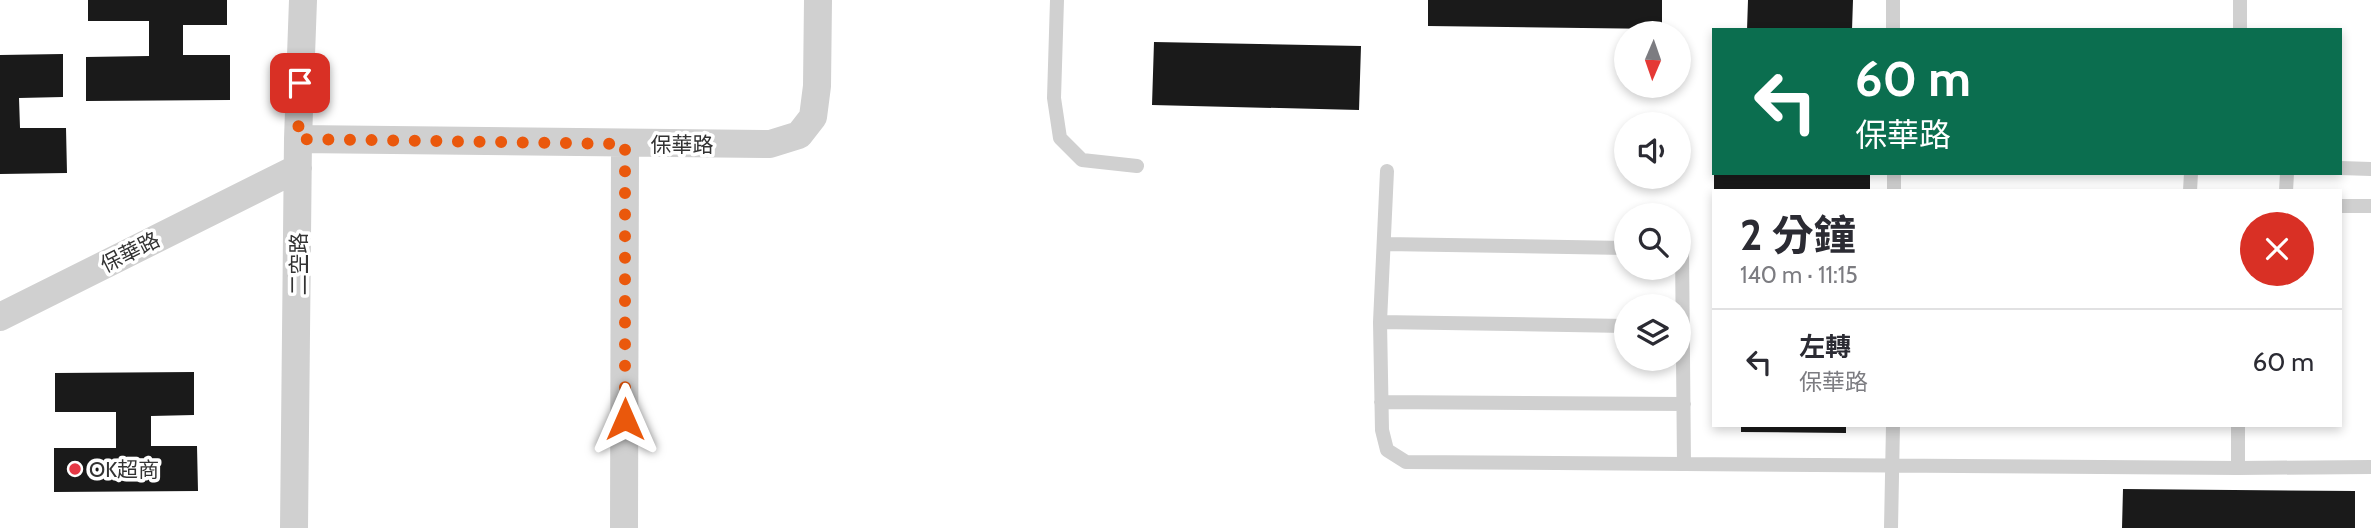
<!DOCTYPE html>
<html lang="zh-TW">
<meta charset="utf-8">
<style>
:root{--surface:#fff;--page:#f2f2f3;--text:#2b2b33;--muted:#7c7c81;--line:#e1e1e2}
body{margin:0;font-family:Cabin,"Noto Sans TC",sans-serif;background:var(--page);color:var(--text);height:100vh;display:flex;flex-direction:column;font-size:26px;white-space:nowrap}
*{box-sizing:border-box;margin:0}
p{font-size:23px;color:var(--muted)}
.icon{flex:none;width:38px;height:38px;fill:none;stroke:currentColor;stroke-width:2;stroke-linecap:round;stroke-linejoin:round}
.map{position:relative;flex:1;overflow:hidden}
.panel{position:absolute;left:1712px;top:189px;width:630px;height:238px;display:flex;flex-direction:column;background:var(--surface);border-radius:0px;box-shadow:0 4px 10px #0003}
.panel>*{flex:none}
.hud{position:absolute;left:1712px;top:28px;width:630px;height:147px;border-radius:0px;box-shadow:0 4px 10px #0003;background:#0b6e4f;color:#fff;overflow:hidden}
.needle{width:46px;rotate:182deg}
.fabs{position:absolute;left:1614px;top:21px;display:grid;gap:14px}
.fabs a{display:grid;place-items:center;width:77px;height:77px;border-radius:50%;background:var(--surface);box-shadow:0 4px 10px #0003;font-size:35px}
.pin{position:absolute;display:grid;place-items:center;width:60px;height:60px;color:#fff;margin:-30px;border-radius:14px;box-shadow:0 4px 10px #0006}
.me{position:absolute;width:77px;margin:-38px;rotate:0deg;stroke-linejoin:round;filter:drop-shadow(0 0 5px #0008)}
.turn{display:flex;align-items:center;gap:24px;height:147px;padding:0 28px;font-size:32px}
.turn .icon{width:91px;height:91px;stroke-width:2.5}
.turn b{display:block;font-size:49px;line-height:60px}
.round{display:grid;place-items:center;flex:none;width:74px;height:74px;border-radius:37px;background:var(--page)}
.summary{display:flex;align-items:center;justify-content:space-between;height:119px;padding:0 28px}
h1{font-size:42px;font-weight:700;line-height:52px}
ul{padding:0;list-style:none}
li{display:flex;align-items:center;gap:21px;height:105px;padding:0 28px;border-top:2px solid var(--line)}
li div{flex:1}
li b{display:block;font-size:26px}
li em{font-style:normal}
.map>svg:first-child{display:block}
</style>
<div class="map">
<svg width="2371" height="528" viewBox="0 0 2371 528">
<rect width="100%" height="100%" fill="#fff"/>
<path fill="#1a1a1a" d="M88,0H227V25H183V55H230V100L86,101V57L149,56V21H88Z
M1428,0H1662V29L1428,26Z
M1748,0H1853L1852,30H1747Z
M1154,42L1361,46L1359,110L1152,105Z
M63,54V97L19,98L20,128H66L67,173L0,174V55Z
M1714,173H1870V190L1714,191Z
M194,372V415L151,416V446H197L198,491L54,492V448H116V412H55V373Z
M1741,425H1846V433L1741,432Z
M2123,489L2355,491V528H2122Z"/>
<g fill="none" stroke-linecap="round" stroke-linejoin="round">
<path stroke="#d0d0d0" stroke-width="14" d="M1057,0L1054,98L1060,138L1082,160L1137,166
M1893,0V30
M2240,30V0
M2340,168L2371,169
M1387,171L1380,322L1382,430L1387,450L1406,462L2238,468L2371,467
M1894,191V173
M2190,191L2191,173
M2286,191L2287,173
M2340,206H2371
M1385,244L1626,248
M1678,248H1682L1684,464
M1380,322L1626,326
M1381,402L1684,404
M2238,468V425
M1891,528L1893,425"/>
<path stroke="#d0d0d0" stroke-width="28" d="M298,139L770,144L799,135L813,117L817,86L818,0
M0,317L298,168
M294,528L298,139L303,0
M624,528L625,144"/>
</g>
<g fill="none" stroke-linecap="round" stroke-linejoin="round">
<path stroke="#ea580c" stroke-width="12" stroke-dasharray="0 21.6" d="M300,83L298,139L625,144V419"/>
</g>
<circle fill="#e63946" stroke="#fff" stroke-width="2.5" cx="75" cy="469" r="7"/>
<g text-anchor="middle" dominant-baseline="central" stroke-width="7" stroke-linejoin="round" paint-order="stroke">
<g font-size="21" fill="#333" stroke="#fff">
<text x="682" y="144">保華路</text>
<text transform="translate(130 252) rotate(-27)">保華路</text>
<text transform="translate(298 264) rotate(-90)">二空路</text>
</g>
<g font-size="21" fill="#333" stroke="#fff" text-anchor="start">
<text x="89" y="469">OK超商</text>
</g>
</g>
</svg>
<div class="fabs">
<a><svg class="needle" viewBox="-14 -14 28 28"><path d="M0-13l5 13h-10z" fill="#e53935"/><path d="M0 13l5-13h-10z" fill="#7c7c81"/></svg></a>
<a><svg class="icon" aria-label="sound" viewBox="0 0 24 24"><path d="M4 9h4l5-4v14l-5-4H4zM17 9q2 3 0 6"/></svg></a>
<a><svg class="icon" aria-label="search" viewBox="0 0 24 24"><circle cx="10" cy="10" r="6"/><path d="M15 15l6 6"/></svg></a>
<a><svg class="icon" aria-label="layers" viewBox="0 0 24 24"><path d="M12 4l9 5-9 5-9-5zM3 14l9 5 9-5"/></svg></a>
</div>
<div class="pin" style="left:300px;top:83px;background:#d93025"><svg class="icon" aria-label="arrive" viewBox="0 0 24 24"><path d="M6 21V4h12l-3 4 3 4H6"/></svg></div>
<svg class="me" style="left:625px;top:419px" viewBox="-20 -20 40 40"><path d="M0-17L14 15 0 8-14 15z" fill="#ea580c" stroke="#fff" stroke-width="4"/></svg>
<div class="hud">
<div class="turn"><svg class="icon" aria-label="left" viewBox="0 0 24 24"><path d="M17 20v-9H6M10 6l-5 5 5 5"/></svg><div><b>60 m</b>保華路</div></div>
</div>
<section class="panel">
<div class="summary"><div><h1>2 分鐘</h1><p>140 m · 11:15</p></div><a class="round" style="background:#d93025;color:#fff"><svg class="icon" aria-label="close" viewBox="0 0 24 24"><path d="M6 6l12 12M18 6L6 18"/></svg></a></div>
<ul>
<li><svg class="icon" aria-label="left" viewBox="0 0 24 24"><path d="M17 20v-9H6M10 6l-5 5 5 5"/></svg><div><b>左轉</b><p>保華路</p></div><em>60 m</em></li>
</ul>
</section>
</div>
